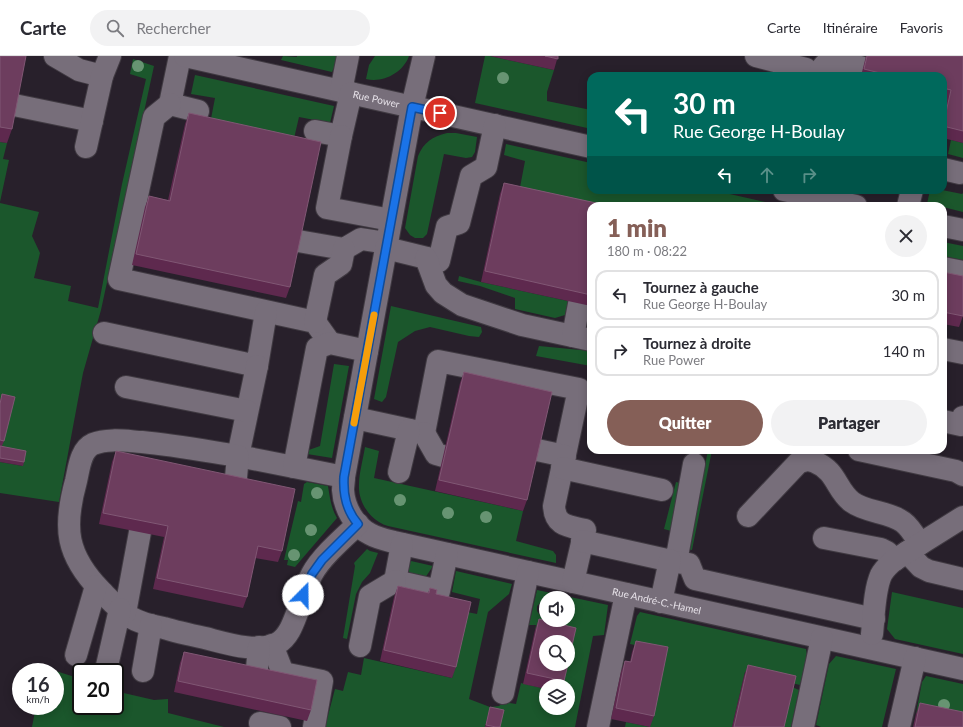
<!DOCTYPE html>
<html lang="fr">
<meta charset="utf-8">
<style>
:root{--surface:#fff;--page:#f2f2f3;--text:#2b2b33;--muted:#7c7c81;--line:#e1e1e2;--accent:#855f57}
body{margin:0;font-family:Lato,sans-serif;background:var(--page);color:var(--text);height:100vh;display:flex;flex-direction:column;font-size:15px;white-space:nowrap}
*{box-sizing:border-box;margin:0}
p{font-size:13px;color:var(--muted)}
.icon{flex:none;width:22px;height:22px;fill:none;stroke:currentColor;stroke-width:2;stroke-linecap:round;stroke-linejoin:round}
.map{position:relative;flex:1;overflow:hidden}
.details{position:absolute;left:587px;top:146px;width:360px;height:252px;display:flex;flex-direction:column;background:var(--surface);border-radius:12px;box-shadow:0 2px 10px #0003}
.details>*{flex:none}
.guide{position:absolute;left:587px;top:16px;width:360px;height:122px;border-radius:12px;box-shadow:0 2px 10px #0003;background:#00695c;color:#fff;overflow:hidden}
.buttons{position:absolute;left:539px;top:535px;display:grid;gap:8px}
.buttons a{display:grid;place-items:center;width:36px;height:36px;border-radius:50%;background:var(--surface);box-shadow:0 2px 10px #0003;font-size:20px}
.speed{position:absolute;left:12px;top:607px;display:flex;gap:8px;font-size:20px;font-weight:700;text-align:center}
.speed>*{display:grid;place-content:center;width:52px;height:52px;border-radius:50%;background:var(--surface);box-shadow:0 2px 10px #0003;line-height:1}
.speed small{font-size:10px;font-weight:400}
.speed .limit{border:2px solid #111;border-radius:6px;background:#fff;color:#111}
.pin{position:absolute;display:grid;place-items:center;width:34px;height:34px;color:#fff;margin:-17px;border:2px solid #fff;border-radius:50%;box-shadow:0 1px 4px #0007}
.me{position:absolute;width:44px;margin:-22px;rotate:22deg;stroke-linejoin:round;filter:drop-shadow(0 0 3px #0008)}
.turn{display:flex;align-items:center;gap:14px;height:84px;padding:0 20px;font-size:18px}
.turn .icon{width:52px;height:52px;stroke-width:2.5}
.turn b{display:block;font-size:28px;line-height:34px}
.lanes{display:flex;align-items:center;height:38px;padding:0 20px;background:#0003;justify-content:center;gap:20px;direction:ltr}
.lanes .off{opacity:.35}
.round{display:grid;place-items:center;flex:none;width:42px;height:42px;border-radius:21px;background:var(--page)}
.headline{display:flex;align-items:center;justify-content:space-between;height:68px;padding:0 20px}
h1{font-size:24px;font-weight:800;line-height:30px;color:var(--accent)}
.primary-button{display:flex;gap:8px;margin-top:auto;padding:8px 20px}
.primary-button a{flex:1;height:46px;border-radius:24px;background:var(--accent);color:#fff;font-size:16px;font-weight:800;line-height:46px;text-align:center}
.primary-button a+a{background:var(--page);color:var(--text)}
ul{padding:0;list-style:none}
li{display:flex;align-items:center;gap:12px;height:50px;margin:0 8px 6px;padding:0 12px;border:2px solid var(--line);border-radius:12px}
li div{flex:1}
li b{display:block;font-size:15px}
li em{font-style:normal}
header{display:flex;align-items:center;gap:24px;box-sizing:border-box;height:56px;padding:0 20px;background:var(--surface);border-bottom:1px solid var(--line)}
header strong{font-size:19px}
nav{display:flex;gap:22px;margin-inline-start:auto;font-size:14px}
.search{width:280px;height:36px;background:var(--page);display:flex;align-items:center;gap:10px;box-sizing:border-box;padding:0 14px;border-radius:22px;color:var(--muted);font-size:15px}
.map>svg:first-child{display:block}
</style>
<header>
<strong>Carte</strong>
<div class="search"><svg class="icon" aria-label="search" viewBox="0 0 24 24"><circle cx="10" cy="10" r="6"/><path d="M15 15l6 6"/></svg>Rechercher</div>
<nav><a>Carte</a><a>Itinéraire</a><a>Favoris</a></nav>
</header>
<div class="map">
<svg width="963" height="671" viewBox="0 0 963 671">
<rect width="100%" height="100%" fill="#28202b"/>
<path fill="#1b572c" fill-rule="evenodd" d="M283,0L297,1V0H338L337,5L332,16L281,4Z
M375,0H409C403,17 383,27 366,23L369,9Z
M485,0H490L554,14L547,36V45L591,54V58L587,72L475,47Z
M133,3L154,10L101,254L83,317L59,446L0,437V406L23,410L0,394V147L39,156L32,180L40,197L34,222L71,230L68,245L98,252L122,128L146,23L130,18Z
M195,19L334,50L330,67L299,61L292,91L209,73L215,42L191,38Z
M447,77H456L477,81L475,96L472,101L466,102L444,98L427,178L423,182H415L410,179L405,172L418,100C424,86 432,81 447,77Z
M951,84L963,87V102L948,98Z
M0,86L7,87L3,103L9,104L0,146Z
M506,88L591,107V134H712L783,150H591L518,142L525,105L504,99Z
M930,134H942L962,138L963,137V156L943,151V150H938L927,148Z
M943,186L963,190V204L943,200Z
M459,220L481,226L568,245L565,259L555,262L515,253V242L480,230L458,225Z
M391,250L481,271L482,276L479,281L469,280L430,271L415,275L398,286L386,341L382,346L374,343Z
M539,290L591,295V310L536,300Z
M334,308L349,310L332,402L307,398L306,395L320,390Z
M365,391L379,395L374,422L523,455L516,485L553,495L556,499V507L388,470C385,469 382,468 379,466C367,459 358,443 359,429C359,417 363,404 365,391Z
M708,394H712L692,494L683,492L705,410Z
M307,426L328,430C330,442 331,452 337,462L295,511L287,509L288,504H284L298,445L301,446L304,428Z
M676,426L684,428L671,475L664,473Z
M367,493L370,495L378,497L370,517L362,526L356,538L347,583L343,582L355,510L354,507Z
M411,505L433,510L425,522L417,525L405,515Z
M456,515L512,528L509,538L488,556L469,643L490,651L499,650L504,646L516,648L521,627L546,633V652H568V630H561L566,608H568V600L572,583L535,574L536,569H529L537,534L608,549L604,579L593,580L575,671H499L489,655L485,671H325L335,633L343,635L348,616L361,619L364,602L452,622L467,556L477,558L480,543L452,536ZM546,542H568V564H546V562L541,561L537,555V550L540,547L543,548L546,551Z
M892,536L963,552V598L895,583L887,573Z
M640,556L806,593L807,600L800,629L745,616L732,671H625L626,666L650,671L655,593L630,588L637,560Z
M836,600L896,613L882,671H821L816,669L829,608Z
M43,611L78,622L81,626V650H115V635L154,644L168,643V657L224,671H32L36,650H55V616H42Z
M926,620L963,628V668L916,658L922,626Z
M792,631L799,634L791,671H783Z"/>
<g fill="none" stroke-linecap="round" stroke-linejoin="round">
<defs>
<g id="minor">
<path d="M55,0L79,14L102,20"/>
<path d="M180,0L170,48L198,55"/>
<path id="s1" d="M185,0L591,91"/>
<path id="s2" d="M424,0L412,51L344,421C344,426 343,430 343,434C344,451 354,470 370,478C377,482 386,484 394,486L963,613"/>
<path d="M756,0L806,13L814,20"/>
<path d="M819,20C820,17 821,13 823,11C830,0 853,9 863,12"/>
<path d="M341,35L348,0"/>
<path d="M170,48L154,61L119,223L315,266L330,287"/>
<path d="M14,49L92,65"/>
<path d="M315,75L341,80L351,37"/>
<path d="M341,80L327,152L391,164"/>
<path d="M86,91L102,20L110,0"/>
<path d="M943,113L960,117"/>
<path d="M784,134L856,150"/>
<path d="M908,150L912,134"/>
<path d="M943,170L963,174"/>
<path d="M298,185L344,193L361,183L387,187"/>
<path d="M386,192L439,205L447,171L459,167L471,120L486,111L495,69"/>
<path d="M426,202L436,229L443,237L462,249L522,269L591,284"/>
<path d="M943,212L963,216"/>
<path d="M315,266L325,219L341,208L344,193"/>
<path d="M104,277L257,310L266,256"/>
<path d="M573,280L579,248"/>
<path d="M943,293L963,297"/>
<path d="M257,310L238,400L294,411"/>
<path d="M126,331L247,355"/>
<path d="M355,362L424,377L438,305L579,333L554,450C555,470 568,470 585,474L573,526"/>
<path d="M943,365L961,369L963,361"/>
<path d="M424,377L436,398L443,400"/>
<path d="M537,394L565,400"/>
<path d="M859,394L956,415L963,419"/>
<path d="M562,412L662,434"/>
<path d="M399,416L409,374"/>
<path d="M344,421L294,411L317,292L330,287L367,295"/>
<path d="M235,432L238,400C206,395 174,389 142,386C126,385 108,382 93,388C80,394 79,413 76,425C63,472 66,499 101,535C109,543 120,555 130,561C140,567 152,570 164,572C177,576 191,579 205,582C225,587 258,598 278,587C290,580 294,564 299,552C303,541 306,529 312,518C321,501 343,482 358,468"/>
<path d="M748,460L798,407C805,404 808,403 815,406C837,415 836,434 852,446C867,457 888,455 903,466C910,471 915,480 920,488"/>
<path d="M824,482L881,493L887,496L895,504"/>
<path d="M582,485L676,506L694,408"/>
<path d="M402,488L395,525L439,535L447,498"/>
<path d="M907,496L921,511L929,515L963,523"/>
<path d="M676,506L689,508L695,523L874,563"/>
<path d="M661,546L670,504"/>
<path d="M125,557L140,476"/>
<path d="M872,578C874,560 874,535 881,519C884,513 889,509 893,505L963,461"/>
<path d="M272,589L283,617L322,625L314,671"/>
<path d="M360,590L370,540L395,525"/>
<path d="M76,599L96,530"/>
<path d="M106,614L120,553"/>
<path d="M143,615L151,569"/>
<path d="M256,623L259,591"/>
<path d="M503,637L528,516"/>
<path d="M260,667L280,671"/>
<path d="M598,671L626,538"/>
<path d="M803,671L822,582"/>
<path d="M899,671L915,602"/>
</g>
</defs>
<use href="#minor" stroke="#403a42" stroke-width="24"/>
<use href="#minor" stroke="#776e7a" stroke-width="22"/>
</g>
<g fill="#679472">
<circle cx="138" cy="10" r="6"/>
<circle cx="503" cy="22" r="6"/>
<circle cx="317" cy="437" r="6"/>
<circle cx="400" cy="444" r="6"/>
<circle cx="448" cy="457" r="6"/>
<circle cx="486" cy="461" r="6"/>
<circle cx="311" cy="474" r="6"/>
<circle cx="294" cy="499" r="6"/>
<circle cx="944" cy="649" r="6"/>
</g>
<path fill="#5e294e" d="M0,0L12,73L7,87L0,86Z
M490,0H558L554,14Z
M866,0H963V87L943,82V63L947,45L943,44V20H861Z
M189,57L290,231L286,242L132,209L145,151L149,140L168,144L185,68Z
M504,127L591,150V250L481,226L500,138Z
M943,216L963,260L959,271L943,268Z
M464,316L527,444L523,455L435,435L460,327Z
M2,338L4,385L2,390L24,406L23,410L0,406V345Z
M689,394H699V396Z
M116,395L282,495L278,506L255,502L247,541L243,552L153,533L164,481L99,468L112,406Z
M398,530L428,537L430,532L436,538L456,611L452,622L380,605L394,541Z
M539,563L564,625L562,630H546V633L523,628L535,574Z
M636,585L654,660L650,671L611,663L621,616L625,605L630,606L632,596Z
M184,596L311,654L307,665L174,636L180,607Z
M748,609L784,671H732L744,620Z
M920,647L963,671H913L916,658Z
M490,651L500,671H485Z"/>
<path fill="#6d3d5e" stroke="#805774" d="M0,0H26L12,73L0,71Z
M545,0H558V3Z
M867,0H963V75L943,70L951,34L943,32V20H892L864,13Z
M189,57L321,86L290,231L136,198L149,140L170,145Z
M504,127L610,150H591V239L485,215Z
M943,216L963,220V260L943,256Z
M464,316L552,336L527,444L439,424Z
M2,338L15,341L4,385L0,384V348Z
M0,390L26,395L24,406L0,402Z
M116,395L295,433L282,495L258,490L247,541L157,522L168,470L103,457Z
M398,530L429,537L430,532L434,533L437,534L436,538L471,546L456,611L384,594Z
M539,563L576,572L568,607V586H546V608H568L564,625L527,617Z
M636,585L668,591L654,660L616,652L625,605L631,606Z
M184,596L317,624L311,654L178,625Z
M748,609L796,620L784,671H734Z
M920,647L963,656V671H915Z
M490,651L504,654L500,671H496L486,669Z"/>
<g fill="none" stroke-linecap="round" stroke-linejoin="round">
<defs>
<path id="route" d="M303,539L312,518L322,504L358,468C346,454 343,439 344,421L412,51L440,57"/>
</defs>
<use href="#route" stroke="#114b97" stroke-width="10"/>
<use href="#route" stroke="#1a73e8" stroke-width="7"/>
<path stroke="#f59e0b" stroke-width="7" d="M354,367L374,259"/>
</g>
<g text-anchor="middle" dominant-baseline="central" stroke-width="4" stroke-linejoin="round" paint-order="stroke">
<g font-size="10" fill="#e7e2e9" stroke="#28202b">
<text stroke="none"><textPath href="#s1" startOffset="196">Rue Power</textPath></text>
<text stroke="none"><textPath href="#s2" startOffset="790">Rue André-C.-Hamel</textPath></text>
</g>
</g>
</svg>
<div class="buttons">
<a><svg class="icon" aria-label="sound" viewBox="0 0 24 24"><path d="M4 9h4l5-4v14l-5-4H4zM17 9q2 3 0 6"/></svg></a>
<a><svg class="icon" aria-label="search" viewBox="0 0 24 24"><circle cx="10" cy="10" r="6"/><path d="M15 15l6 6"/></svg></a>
<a><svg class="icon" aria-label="layers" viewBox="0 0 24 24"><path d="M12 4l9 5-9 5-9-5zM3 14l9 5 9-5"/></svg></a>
</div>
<div class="speed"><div>16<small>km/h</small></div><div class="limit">20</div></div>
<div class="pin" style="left:440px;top:57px;background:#d93025"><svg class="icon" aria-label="arrive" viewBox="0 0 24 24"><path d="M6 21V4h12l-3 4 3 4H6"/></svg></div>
<svg class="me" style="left:303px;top:539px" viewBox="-20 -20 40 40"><circle r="19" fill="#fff"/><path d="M0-13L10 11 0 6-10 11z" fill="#1a73e8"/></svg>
<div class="guide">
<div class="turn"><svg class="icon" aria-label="left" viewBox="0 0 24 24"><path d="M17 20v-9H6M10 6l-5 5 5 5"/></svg><div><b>30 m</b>Rue George H-Boulay</div></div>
<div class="lanes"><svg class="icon" aria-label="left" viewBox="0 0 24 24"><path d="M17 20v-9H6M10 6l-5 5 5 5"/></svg><svg class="icon off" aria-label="ahead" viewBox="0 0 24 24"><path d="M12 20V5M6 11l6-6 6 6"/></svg><svg class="icon off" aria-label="right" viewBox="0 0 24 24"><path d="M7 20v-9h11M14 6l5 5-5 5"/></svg></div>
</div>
<section class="details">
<div class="headline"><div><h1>1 min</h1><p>180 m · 08:22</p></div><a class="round"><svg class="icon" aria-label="close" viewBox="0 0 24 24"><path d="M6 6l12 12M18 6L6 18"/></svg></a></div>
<ul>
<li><svg class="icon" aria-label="left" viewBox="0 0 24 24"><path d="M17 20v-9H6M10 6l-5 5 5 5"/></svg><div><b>Tournez à gauche</b><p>Rue George H-Boulay</p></div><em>30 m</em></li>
<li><svg class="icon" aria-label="right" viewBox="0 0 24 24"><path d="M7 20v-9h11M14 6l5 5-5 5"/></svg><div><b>Tournez à droite</b><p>Rue Power</p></div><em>140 m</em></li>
</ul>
<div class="primary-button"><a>Quitter</a><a>Partager</a></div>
</section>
</div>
